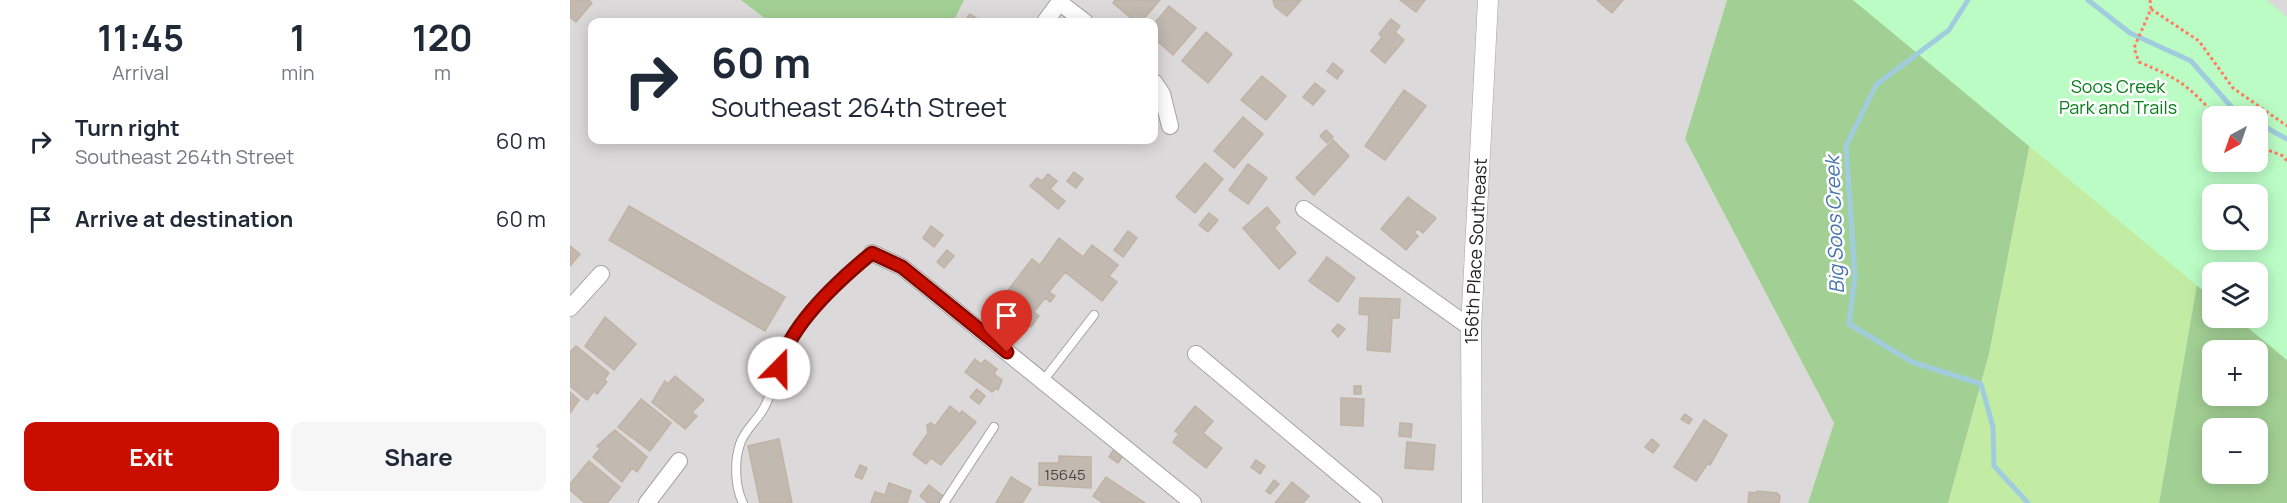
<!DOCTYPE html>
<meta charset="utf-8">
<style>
:root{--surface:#fff;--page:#f6f6f7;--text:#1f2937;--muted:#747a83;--accent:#c90e00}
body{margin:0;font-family:Manrope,sans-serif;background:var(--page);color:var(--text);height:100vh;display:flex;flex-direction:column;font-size:22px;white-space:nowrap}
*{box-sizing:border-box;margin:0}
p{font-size:20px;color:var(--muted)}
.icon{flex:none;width:33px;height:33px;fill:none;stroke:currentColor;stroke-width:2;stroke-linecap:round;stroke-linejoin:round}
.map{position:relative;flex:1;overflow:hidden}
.panel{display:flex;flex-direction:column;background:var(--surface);width:570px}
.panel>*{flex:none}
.hud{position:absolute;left:18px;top:18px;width:570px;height:126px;border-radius:12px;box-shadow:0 3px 15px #0003;background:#fff;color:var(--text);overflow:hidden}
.needle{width:39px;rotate:220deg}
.buttons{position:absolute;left:1632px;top:106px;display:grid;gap:12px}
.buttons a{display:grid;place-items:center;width:66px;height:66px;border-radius:12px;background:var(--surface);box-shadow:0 3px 15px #0003;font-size:30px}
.pin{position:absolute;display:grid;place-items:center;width:51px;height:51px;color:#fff;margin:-62px -26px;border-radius:50% 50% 50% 0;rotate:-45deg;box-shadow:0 0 6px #0007}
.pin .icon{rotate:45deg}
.me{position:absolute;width:66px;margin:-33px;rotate:22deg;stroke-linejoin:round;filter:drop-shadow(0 0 4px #0008)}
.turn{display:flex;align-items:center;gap:21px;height:126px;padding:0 24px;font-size:27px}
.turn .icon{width:78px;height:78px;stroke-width:2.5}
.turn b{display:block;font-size:42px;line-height:51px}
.eta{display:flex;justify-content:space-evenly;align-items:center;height:102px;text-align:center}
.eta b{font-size:36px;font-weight:700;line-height:42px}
.button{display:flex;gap:12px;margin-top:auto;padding:12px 24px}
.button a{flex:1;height:69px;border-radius:12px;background:var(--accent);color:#fff;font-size:24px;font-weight:700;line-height:69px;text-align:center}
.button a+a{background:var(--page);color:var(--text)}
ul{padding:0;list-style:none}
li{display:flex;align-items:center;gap:18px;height:78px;padding:0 24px}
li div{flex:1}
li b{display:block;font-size:22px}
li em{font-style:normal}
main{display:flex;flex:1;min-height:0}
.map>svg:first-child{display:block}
</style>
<main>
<section class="panel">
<div class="eta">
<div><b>11:45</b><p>Arrival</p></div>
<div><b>1</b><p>min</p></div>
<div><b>120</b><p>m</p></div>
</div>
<ul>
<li><svg class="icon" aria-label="right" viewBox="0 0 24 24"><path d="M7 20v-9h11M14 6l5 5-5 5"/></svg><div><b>Turn right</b><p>Southeast 264th Street</p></div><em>60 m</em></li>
<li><svg class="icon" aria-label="arrive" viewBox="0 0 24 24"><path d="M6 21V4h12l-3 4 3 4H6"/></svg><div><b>Arrive at destination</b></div><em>60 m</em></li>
</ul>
<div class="button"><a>Exit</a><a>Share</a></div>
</section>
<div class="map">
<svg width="1717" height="503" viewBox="0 0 1717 503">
<rect width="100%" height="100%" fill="#eeebe2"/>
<path fill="#dbd9d9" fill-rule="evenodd" d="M0,0H1157L1115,139L1264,423L1238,503H0ZM22,22H584V140H22Z
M1697,0H1717V17Z"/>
<path fill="#c2eca4" d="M1484,19L1642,117V198L1589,503H1378L1419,354Z"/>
<path fill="#a2d094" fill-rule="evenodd" d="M171,0H394L383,22H200Z
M1157,0H1475L1484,19L1419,354L1378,503H1238L1264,423L1115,139Z
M1697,0L1717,17V503H1589L1642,198V240H1688V117ZM1642,273H1688V318H1642ZM1642,351H1688V396H1642ZM1642,429H1688V474H1642Z"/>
<path fill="#bbfcc5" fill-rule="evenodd" d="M1283,0H1697L1717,17V360L1666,318H1688V273H1642V298ZM1642,117H1688V162H1642ZM1642,195H1688V240H1642Z"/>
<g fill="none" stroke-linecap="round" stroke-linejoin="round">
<path stroke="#a0ccde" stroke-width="5" d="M1398,0L1379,30L1306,85L1276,146L1285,276L1279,324L1342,362L1411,384L1423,427L1424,466L1458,503
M1518,0L1560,33L1621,61L1665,111L1677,117
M1688,123L1717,139"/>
</g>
<path fill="#c2bab1" stroke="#c1b2a3" stroke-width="1.5" d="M0,0H19L22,3L6,22L0,17Z
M545,0H590L571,22H566L543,3Z
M703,0H731L717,16L705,7Z
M830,0H855L846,12Z
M1027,0H1053L1042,13Z
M599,6L626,28L603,55L584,38V24Z
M400,14L406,18L403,22L395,20Z
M821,19L830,26L825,32L834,40L815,63L801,51L812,37L809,34Z
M636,32L662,54L638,83L612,61Z
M763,63L773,71L767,79L757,71Z
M692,76L716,96L696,120L671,100Z
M745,83L755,91L743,105L733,97Z
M834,90L856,106L815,160L795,146Z
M673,117L693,134L664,168L644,151Z
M756,130L763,137L757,143L750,136Z
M763,140L779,156L744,195L726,178Z
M635,163L653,179L625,213L606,197Z
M678,164L697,178L678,204L659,190Z
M504,172L513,179L506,188L497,181Z
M478,174L487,181L480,189L495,201L488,209L460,186L467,178L472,181Z
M838,197L866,218L853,233L848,229L844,232L848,236L836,250L811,229Z
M59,206L215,297L195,331L39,240Z
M697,207L710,222L704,228L726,253L709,269L673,228Z
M639,213L648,220L638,232L629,225Z
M361,226L373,235L364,247L353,238Z
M558,231L567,238L553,257L544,250Z
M489,238L513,257L522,245L548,265L539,276L547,282L532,301L495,272L479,292L485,296L480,302L475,298L464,312L469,316L461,327L429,302L462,259L470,265Z
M0,246L10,254L0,266Z
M377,250L384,256L374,268L367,262Z
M757,257L785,278L768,302L739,281Z
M790,298L830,299L829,318H822L820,352L797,350L799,315L789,314Z
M35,317L66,344L44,370L15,346Z
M768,324L775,329L768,337L762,331Z
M6,346L39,373L34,380L37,382L27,394L24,391L17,400L0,386V352Z
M405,359L411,364L415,360L427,369L424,374L432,380L428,390L426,388L422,392L395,372Z
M105,376L134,400L122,412L127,416L115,429L82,402L95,381L98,384Z
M784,386H791V394H784Z
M407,389L415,396L409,404L400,397Z
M0,392L9,400L0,413Z
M771,398L794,399L793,426L771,425Z
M71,399L101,423L80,451L48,427Z
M380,406L390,414L392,411L406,422L371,465L361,458L356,464L343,454L358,433L357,425L361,423L365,426Z
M625,406L643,421L633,433L652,448L636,468L603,442L609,434L605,431Z
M1115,414L1122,419L1119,424L1111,419Z
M1134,420L1157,435L1140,465L1138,463L1126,481L1104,467Z
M830,423L842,424L841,437L829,436Z
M45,430L77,457L67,472L62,468L52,482L23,457L30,449L27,446Z
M209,439L222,503H190L178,446Z
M1082,439L1089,445L1083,453L1075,447Z
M837,442L865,445L863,470L835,468Z
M544,449L553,456L548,463L539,457Z
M489,456L521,457V488L469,485V463H489Z
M686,460L695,466L690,474L681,467Z
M19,461L50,487L37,503H15L0,490V484Z
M290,465L297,468L292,479L285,476Z
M441,477L461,489L452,503H426Z
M536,477L575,503H533L523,496Z
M704,480L709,484L700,494L696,491Z
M722,482L739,496L733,503H705Z
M319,483L341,491L337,503H301L305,492L315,495Z
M359,485L374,497L369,503H358L350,496Z
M1187,491L1207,493L1210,496L1209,503H1178L1179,492L1187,493Z"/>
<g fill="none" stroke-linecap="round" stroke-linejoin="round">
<defs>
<path id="service" d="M473,381L524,315
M173,503C165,487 164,462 170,444C174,430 189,419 195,406C204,389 205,369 213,353C233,314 268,280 302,253
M374,503L424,427"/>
<path id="minor" d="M489,2L515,22
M475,22L491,0
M584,82L592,94L600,126
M734,209L901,328
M302,253L332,267L623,503
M0,308L31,274
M626,354L804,503
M77,503L109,461"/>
<g id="tertiary">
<path id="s1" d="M902,503L901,328L918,0"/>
</g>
</defs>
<use href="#service" stroke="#a3a3a3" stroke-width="10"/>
<use href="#minor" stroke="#a3a3a3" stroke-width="18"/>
<use href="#tertiary" stroke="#a3a3a3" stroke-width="21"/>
<path stroke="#ff7d62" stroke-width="3" stroke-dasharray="3 3" stroke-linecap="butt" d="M1580,0L1581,9L1564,48L1569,62C1607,78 1619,85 1646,117
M1581,9L1629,41L1663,88L1717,126
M1688,146L1713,156L1717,161"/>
<use href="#service" stroke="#fff" stroke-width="8"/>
<use href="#minor" stroke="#fff" stroke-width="16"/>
<use href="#tertiary" stroke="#fff" stroke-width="20"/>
</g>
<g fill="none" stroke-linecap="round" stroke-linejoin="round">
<defs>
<path id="route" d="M209,368C219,326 269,280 302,253L332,267L437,352"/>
</defs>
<use href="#route" stroke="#830900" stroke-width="15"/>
<use href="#route" stroke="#c90e00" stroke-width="10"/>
</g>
<g text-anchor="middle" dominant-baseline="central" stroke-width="5" stroke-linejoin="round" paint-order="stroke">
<g font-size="15" fill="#464441">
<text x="495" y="474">15645</text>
</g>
<g font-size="18" fill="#067e19" stroke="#fff">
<text x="1548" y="86">Soos Creek<tspan x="1548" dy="21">Park and Trails</tspan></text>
</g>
<g font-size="18" fill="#1c1c1c" stroke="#fff">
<text stroke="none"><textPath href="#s1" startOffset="252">156th Place Southeast</textPath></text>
</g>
<g font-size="20" font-style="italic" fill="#4573b0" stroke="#fff">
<text transform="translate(1264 225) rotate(-92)">Big Soos Creek</text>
</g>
</g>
</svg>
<div class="buttons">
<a><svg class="needle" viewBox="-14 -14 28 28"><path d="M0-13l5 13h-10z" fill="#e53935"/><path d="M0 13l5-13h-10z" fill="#747a83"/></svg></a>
<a><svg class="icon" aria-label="search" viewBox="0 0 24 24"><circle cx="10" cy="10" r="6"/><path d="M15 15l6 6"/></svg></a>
<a><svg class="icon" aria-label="layers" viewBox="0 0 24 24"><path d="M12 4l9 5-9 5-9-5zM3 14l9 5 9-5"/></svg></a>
<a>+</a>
<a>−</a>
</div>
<div class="pin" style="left:437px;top:352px;background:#d93025"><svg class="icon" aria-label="arrive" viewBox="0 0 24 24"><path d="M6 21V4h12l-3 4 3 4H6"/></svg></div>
<svg class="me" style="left:209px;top:368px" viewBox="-20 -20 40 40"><circle r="19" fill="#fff"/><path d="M0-13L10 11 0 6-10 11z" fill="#c90e00"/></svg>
<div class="hud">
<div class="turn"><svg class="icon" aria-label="right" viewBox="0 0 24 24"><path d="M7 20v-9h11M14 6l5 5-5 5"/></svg><div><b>60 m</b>Southeast 264th Street</div></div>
</div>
</div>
</main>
